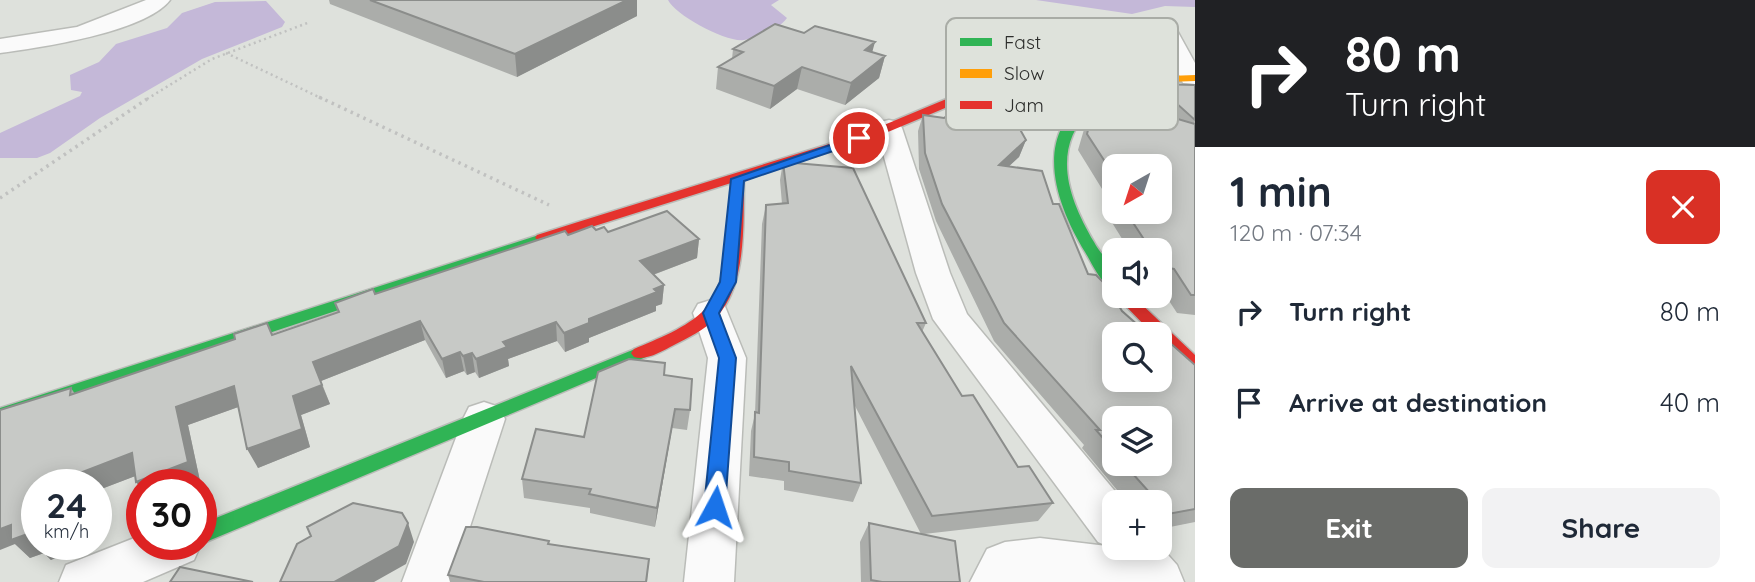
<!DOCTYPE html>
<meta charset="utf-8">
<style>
:root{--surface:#fff;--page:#f2f2f3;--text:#1f2937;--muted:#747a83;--accent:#6a6c69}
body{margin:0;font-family:Quicksand,sans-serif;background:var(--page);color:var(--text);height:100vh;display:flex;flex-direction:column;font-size:26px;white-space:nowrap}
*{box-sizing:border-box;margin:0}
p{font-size:23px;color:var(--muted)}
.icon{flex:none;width:38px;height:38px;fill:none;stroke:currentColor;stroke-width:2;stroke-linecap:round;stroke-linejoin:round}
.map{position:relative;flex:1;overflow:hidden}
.details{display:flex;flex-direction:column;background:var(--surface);width:560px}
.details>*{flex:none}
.hud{background:#202124;color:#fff;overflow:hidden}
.needle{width:46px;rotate:219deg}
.buttons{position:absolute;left:1102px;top:154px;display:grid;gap:14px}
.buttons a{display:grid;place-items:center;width:70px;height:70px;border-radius:14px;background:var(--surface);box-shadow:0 4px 18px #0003;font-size:35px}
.speed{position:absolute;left:21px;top:469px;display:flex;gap:14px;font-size:35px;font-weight:700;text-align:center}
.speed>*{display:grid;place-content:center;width:91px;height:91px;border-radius:50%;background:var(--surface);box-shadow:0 4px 18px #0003;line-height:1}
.speed small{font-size:18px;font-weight:400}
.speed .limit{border:10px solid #d22;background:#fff;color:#111}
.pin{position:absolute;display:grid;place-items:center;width:60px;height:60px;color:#fff;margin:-30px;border:4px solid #fff;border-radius:50%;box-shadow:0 2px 7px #0007}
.me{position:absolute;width:77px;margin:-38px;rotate:5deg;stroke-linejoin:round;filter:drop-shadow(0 0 5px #0008)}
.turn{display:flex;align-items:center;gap:24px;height:147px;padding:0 35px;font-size:32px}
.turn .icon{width:91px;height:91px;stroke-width:2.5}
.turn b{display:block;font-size:49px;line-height:60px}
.round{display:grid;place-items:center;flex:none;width:74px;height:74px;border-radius:14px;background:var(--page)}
.head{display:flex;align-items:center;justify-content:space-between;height:119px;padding:0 35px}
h1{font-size:42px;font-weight:700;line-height:52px}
.action{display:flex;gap:14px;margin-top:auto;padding:14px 35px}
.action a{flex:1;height:80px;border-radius:14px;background:var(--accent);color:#fff;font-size:28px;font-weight:700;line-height:80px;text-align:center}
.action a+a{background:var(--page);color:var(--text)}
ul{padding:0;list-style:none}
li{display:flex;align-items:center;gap:21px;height:91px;padding:0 35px}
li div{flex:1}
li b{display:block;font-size:26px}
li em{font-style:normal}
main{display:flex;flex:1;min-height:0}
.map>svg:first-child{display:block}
</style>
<main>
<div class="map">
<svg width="1195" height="582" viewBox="0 0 1195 582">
<rect width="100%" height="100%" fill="#dee1dc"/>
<path fill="#c4b8d8" d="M668,0H779L771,5L787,18C779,29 758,38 744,40C727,43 675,15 668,0Z
M1036,0H1195V7L1165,6L1132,14Z
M266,1L285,22L282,27L202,59L100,118L50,153L37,158H0V133L80,96L82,92L71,90L70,75L99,62L116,44L167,28L182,13L215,2Z"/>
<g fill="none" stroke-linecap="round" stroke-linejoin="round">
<defs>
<path id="street" d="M146,0H170C146,32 39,48 0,53V39L77,27Z
M1167,23L1174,25L1195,63V84L1183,83L1157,29Z
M991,38L1121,76L1125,81L1121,86L1113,88L983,49L980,44L983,39Z
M889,120L898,122L902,128L950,273L967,314L1124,502H1115V548L1160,546L1177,565L1184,582H970L987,549L1005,542L1040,538L1107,546L1098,542L933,319L916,273L876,128L880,122Z
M711,300L724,304L746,358L734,582H684L708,358L693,313L698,304Z
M484,402L499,407L505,419L452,582H402L463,419L469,407Z
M142,535V544H201L194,560L143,582H59L66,565Z"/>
<path id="fast" d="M1126,85L1135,87C1123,97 1104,96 1092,108C1050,148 1068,198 1094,242C1099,252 1111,263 1115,274C1116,278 1115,286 1115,290C1102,287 1092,263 1085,252C1056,205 1031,134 1090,98C1101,91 1114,89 1126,85Z
M542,234L549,238L547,241L0,422V408Z
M640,347L646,349L649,353L646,357L201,544V524Z"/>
<path id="slow" d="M1195,75V81L1006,88L1001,85L1006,82Z"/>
<path id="jam" d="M1006,82L1010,83V87L976,95L876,137L744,179C743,222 748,285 715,319C704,330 688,338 674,345C662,351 647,361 634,357L631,353L634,349C657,339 687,328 705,309C731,282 728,219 731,183L547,241L542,242L535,238L537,235L578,222L826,145L884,125L968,90Z
M1116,296H1133L1195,355V373L1189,371L1160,342V334H1153Z"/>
</defs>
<use href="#street" stroke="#babcb8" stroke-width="3"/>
<use href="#fast" stroke="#babcb8" stroke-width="3"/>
<use href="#slow" stroke="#babcb8" stroke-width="3"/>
<use href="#jam" stroke="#babcb8" stroke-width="3"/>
<path stroke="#c0c1c0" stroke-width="2.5" stroke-dasharray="2 3.5" stroke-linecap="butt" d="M226,53L323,99
M147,99L212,59L310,22"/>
<path stroke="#c0c1c0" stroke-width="3.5" stroke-dasharray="2.5 4.5" stroke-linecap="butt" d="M319,97L549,205
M0,198L150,97"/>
<use href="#street" fill="#fafafa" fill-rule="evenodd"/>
<use href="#fast" fill="#30b455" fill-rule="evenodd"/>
<use href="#slow" fill="#ff9f0a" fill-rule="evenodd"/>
<use href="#jam" fill="#e5322d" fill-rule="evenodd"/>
</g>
<path fill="#abadaa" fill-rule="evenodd" d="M329,0H637V16L517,77L330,4Z
M733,49L872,52L885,56L879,78L845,105L797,89L770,109L716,89L718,67L732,59Z
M1155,84L1195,85V315L1177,313L1160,287V250H1129L1111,221L1116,212H1160L1115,166V210L1078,150L1085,126L1093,110L1162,114L1147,99Z
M923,115L1026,140L1019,157L1008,166L1053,204L1088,274L1122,311L1140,327L1195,365V522L1160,529V502H1127L1082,448L1084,445L994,341L936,221L919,169L918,131ZM1115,418L1160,464H1115Z
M783,162L926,323L922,332L962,396L1018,467L1053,503L1038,521L924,534L960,582H861L860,542L869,523L921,534L854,404L861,483L853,502L784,490V481L749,476L751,431L755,414L762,224L766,205L782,204L780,180Z
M596,230L699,239L697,258L653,275L664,285L662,304L656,306V311L589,338V342L565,352L557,341L508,359L509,366L479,378L475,372L467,375L464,371L446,378L425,340L321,381L330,404L301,415L310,447L258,468L238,407L188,425L200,481L190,485H142L135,476L96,491V485L51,560L44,553L30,558L15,544L71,388L75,394L272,335L338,312L335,303L375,294L568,235Z
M664,375L690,410L687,430L672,428L655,527L590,513V508L524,498L522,479L584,437Z
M549,541V544L649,559L647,582H450L448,575Z"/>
<path fill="#8b8d8b" d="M627,0H637V16L517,77L515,54Z
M875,42L869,64L865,50Z
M885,56L879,78L845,105L851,83Z
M802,67L797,89L770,109L774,86Z
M1026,140L1019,157L992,182L999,165Z
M699,239L697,258L639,280L640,261Z
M664,285L662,304L656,306V311L589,338V319Z
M420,321L425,340L321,381L313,362Z
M556,322L557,341L508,359L509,366L479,378L476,359L503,342Z
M589,323V342L565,352L564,333Z
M460,352L464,371L446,378L442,359Z
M472,353L475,372L467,375L463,356Z
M322,385L330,404L301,415L310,447L258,468L247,449L293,396Z
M234,386L244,405L188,425L200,481L190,485H142V490L136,482L176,407Z
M675,409L672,428L655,527L657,508Z
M132,453L146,472L96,491V485H80V473Z
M96,508L98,540L96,541Z
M408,523L414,542L406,564L374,582H334Z
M0,525H11L33,532L37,536V544H89L51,560L44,553L30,558L15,544L0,550Z"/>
<path fill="#c7c9c6" stroke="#8b8d8b" stroke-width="2" d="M370,0H627L515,54Z
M775,24L804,33L815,26L875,42L865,50L885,56L851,83L802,67L774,86L718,67L743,52L733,49Z
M1155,84L1195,85V120Z
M984,92L1003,99L1026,140L999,165L1042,171L1053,204H1059L1088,274L1096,275L1108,287L1122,311L1140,327L1151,326L1160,334H1115V380H1160V334L1195,365V509L1168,514L1160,505V502H1158L1124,464H1160V418H1115V452L1096,430H1100L1004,323L942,204L925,153L923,115L944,118L977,93Z
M1098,106L1147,110L1195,124V295H1191L1174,269L1163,267L1160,264V250H1151L1126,212H1160V166H1115V177L1087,134L1093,110Z
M783,162L853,168L926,323H917L962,396L973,395L1018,467L1029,466L1053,503L932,516L851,366L861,483L789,471V462L754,457L755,412L759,413L766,205L788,203Z
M667,211L699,239L640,261L664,285L654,289L657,292L589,319V323L564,333L556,322L503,342L507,347L476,359L472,353L463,356L460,352L442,359L420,321L313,362L322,385L293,396L302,429L247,449L234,386L176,407L188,462L136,482L132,453L80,473V485H37V540L33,542V532L11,540V525L0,529V410L71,388L70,395L235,339L234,334L267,323L272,335L339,312L335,303L373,289L375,294L565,231L568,235L592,226L596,230L604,227L608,232Z
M629,359L665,363L664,375L692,379L690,410L675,409L657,508L589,494L591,489L522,479L536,429L584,437L598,372Z
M353,503L402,513L408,523L399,546L334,582H280L297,544L311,536L307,527Z
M869,523L955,541L960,582H882L871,580Z
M466,527H477L549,541L548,544L649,559L646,582H484L448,575Z
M180,567L253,582H170Z"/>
<path fill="#1a73e8" stroke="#114b97" stroke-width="2" d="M859,135L865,138L863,141L744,181L736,282L719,313L736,358L725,507L722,514L715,517L707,514L704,507L719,358L703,313L720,282L731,179Z"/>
<rect x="946" y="18" width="232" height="112" rx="10" fill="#dee2db" stroke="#a9aca6" stroke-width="2"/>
<rect x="960" y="38" width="32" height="8" fill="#30b455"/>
<rect x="960" y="69" width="32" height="9" fill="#ff9f0a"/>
<rect x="960" y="101" width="32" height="8" fill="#e5322d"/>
<g font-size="19" fill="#2c2d2b">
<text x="1004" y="49">Fast</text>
<text x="1004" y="80">Slow</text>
<text x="1004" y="112">Jam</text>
</g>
</svg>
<div class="buttons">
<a><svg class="needle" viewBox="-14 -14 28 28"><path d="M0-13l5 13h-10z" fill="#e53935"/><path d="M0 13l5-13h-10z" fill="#747a83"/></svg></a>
<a><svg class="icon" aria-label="sound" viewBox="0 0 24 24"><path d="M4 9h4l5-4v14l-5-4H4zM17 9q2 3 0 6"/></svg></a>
<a><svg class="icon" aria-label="search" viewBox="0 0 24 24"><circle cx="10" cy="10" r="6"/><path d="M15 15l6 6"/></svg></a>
<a><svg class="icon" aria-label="layers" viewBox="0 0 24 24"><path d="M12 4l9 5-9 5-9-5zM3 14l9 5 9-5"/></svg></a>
<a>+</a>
</div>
<div class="speed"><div>24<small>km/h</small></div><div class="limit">30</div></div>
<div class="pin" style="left:859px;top:138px;background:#d93025"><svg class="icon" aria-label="arrive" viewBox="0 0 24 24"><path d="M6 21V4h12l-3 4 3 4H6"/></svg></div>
<svg class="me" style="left:715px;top:507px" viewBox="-20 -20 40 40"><path d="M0-17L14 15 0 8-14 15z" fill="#1a73e8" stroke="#fff" stroke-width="4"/></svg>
</div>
<section class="details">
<div class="hud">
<div class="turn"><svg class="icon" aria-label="right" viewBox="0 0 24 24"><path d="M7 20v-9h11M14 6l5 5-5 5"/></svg><div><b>80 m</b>Turn right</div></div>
</div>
<div class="head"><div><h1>1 min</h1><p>120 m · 07:34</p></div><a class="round" style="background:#d93025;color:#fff"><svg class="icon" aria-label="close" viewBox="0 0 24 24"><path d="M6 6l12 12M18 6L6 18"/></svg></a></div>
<ul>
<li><svg class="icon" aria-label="right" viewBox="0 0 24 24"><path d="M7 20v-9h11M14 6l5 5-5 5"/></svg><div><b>Turn right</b></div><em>80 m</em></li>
<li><svg class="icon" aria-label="arrive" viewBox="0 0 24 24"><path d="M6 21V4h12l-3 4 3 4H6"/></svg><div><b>Arrive at destination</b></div><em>40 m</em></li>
</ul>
<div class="action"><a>Exit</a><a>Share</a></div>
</section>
</main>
